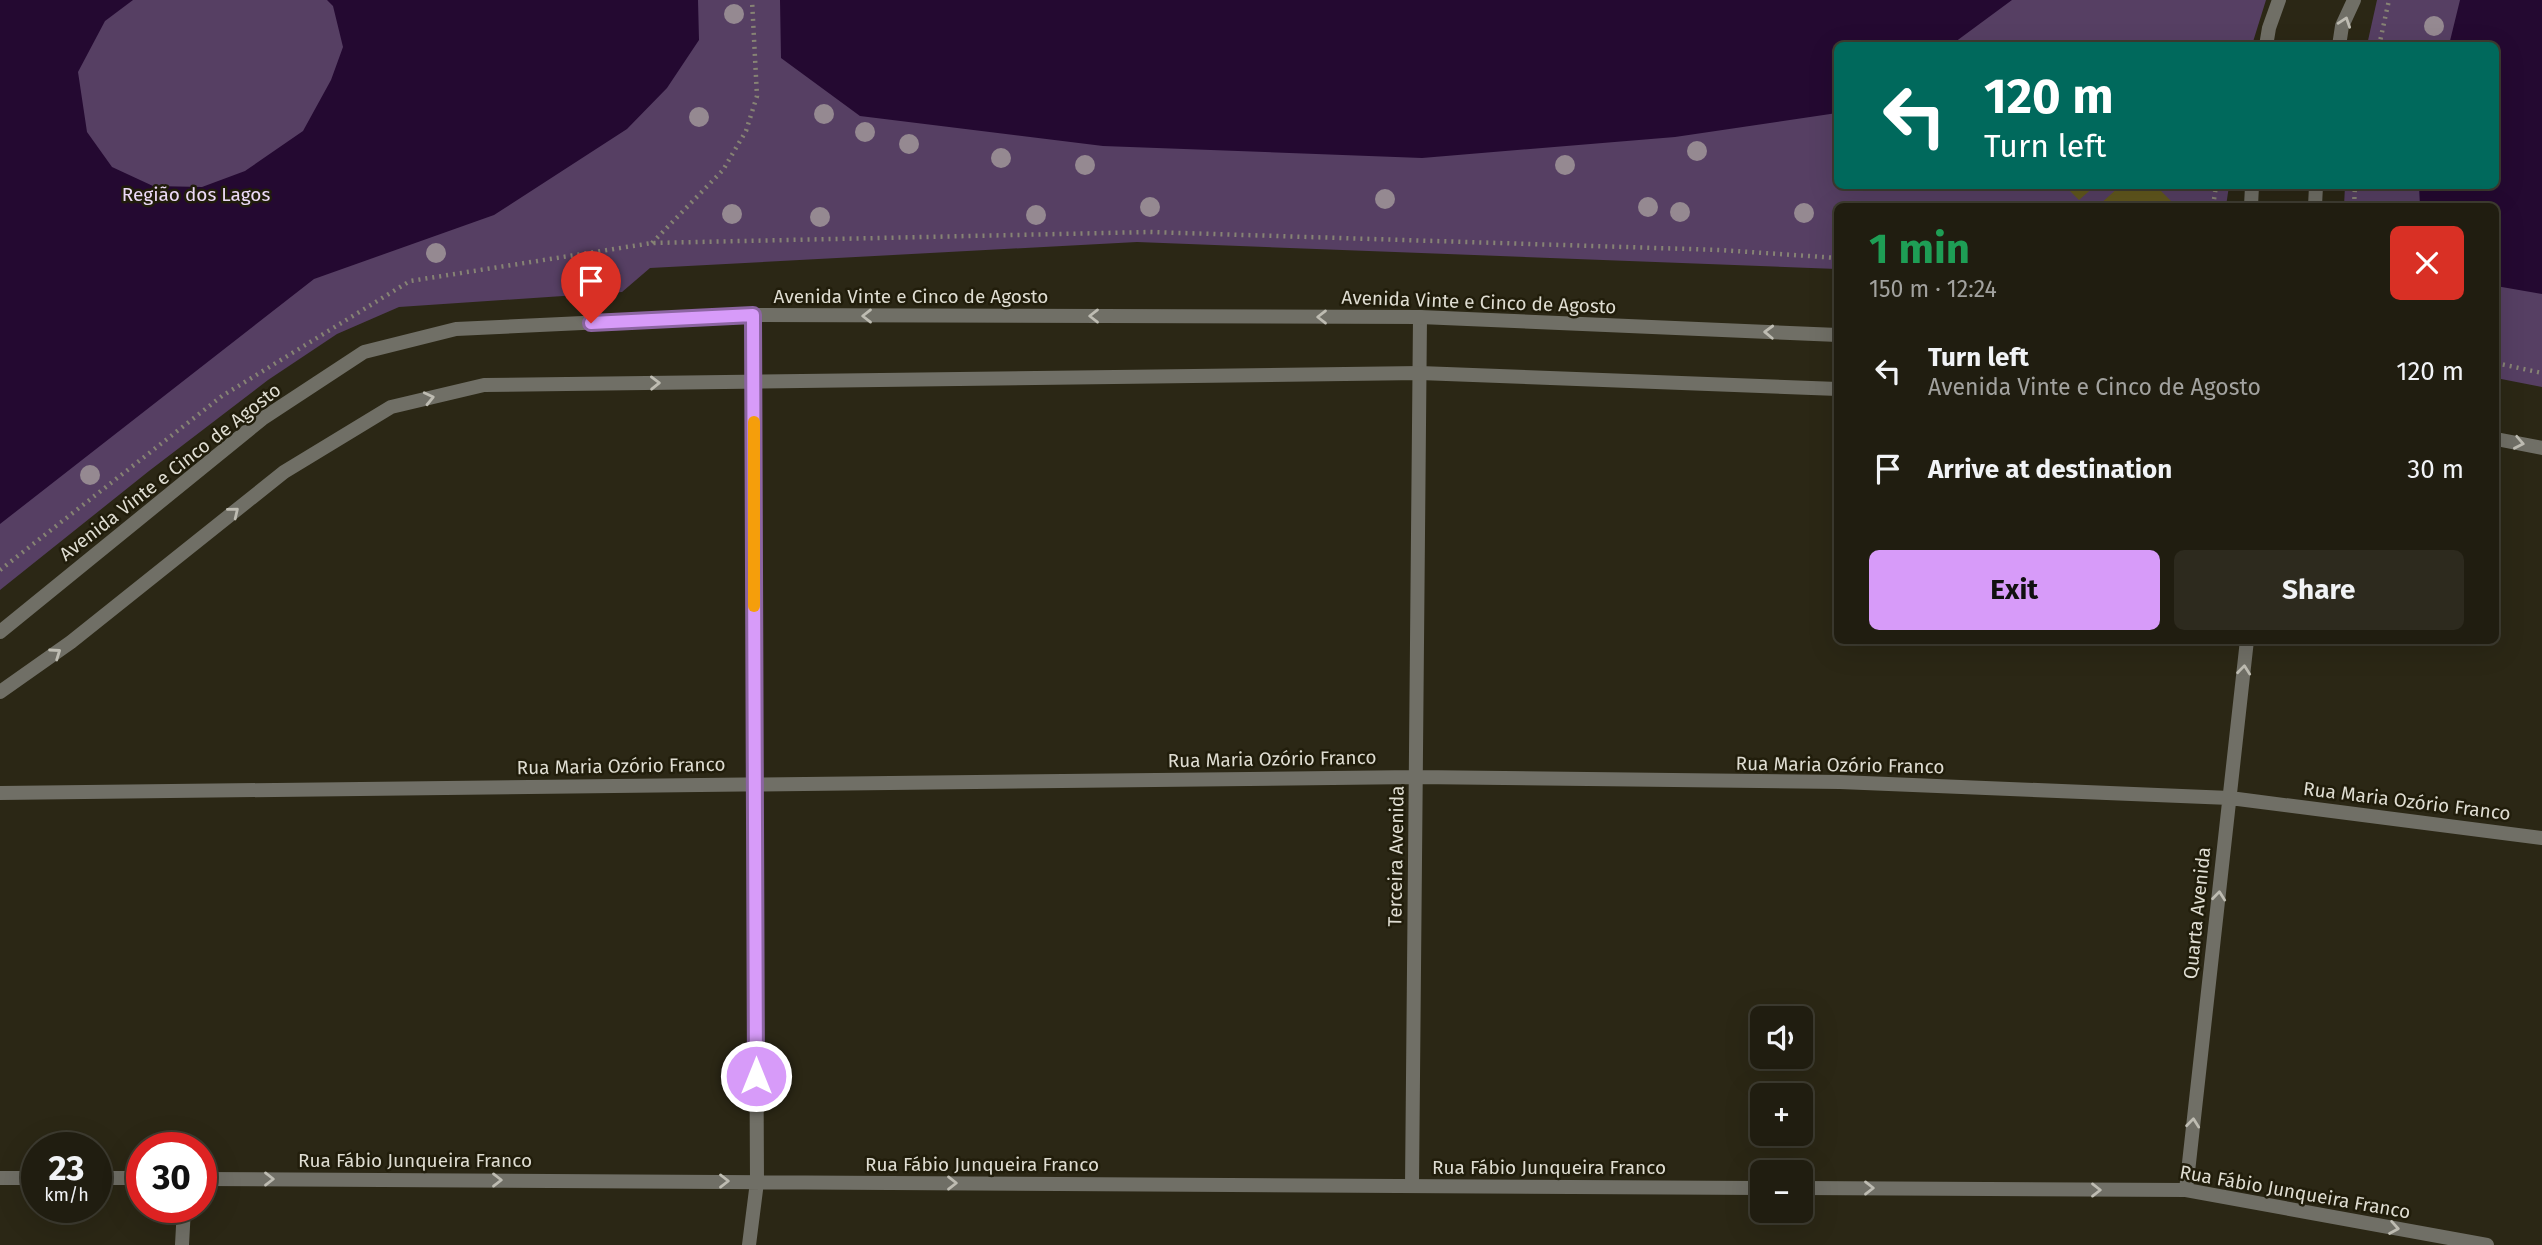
<!DOCTYPE html>
<meta charset="utf-8">
<style>
:root{--surface:#201d10;--page:#2d2a1e;--text:#f1f3f6;--muted:#a2a29f;--line:#3d3b30;--accent:#d79bf9}
body{margin:0;font-family:"Fira Sans",sans-serif;background:var(--page);color:var(--text);height:100vh;display:flex;flex-direction:column;font-size:26px;white-space:nowrap}
*{box-sizing:border-box;margin:0}
p{font-size:23px;color:var(--muted)}
.icon{flex:none;width:38px;height:38px;fill:none;stroke:currentColor;stroke-width:2;stroke-linecap:round;stroke-linejoin:round}
.map{position:relative;flex:1;overflow:hidden}
.side{position:absolute;left:1834px;top:203px;width:665px;height:441px;display:flex;flex-direction:column;background:var(--surface);border-radius:10px;box-shadow:0 7px 28px #0002,0 0 0 2px var(--line)}
.side>*{flex:none}
.guide{position:absolute;left:1834px;top:42px;width:665px;height:147px;border-radius:10px;box-shadow:0 7px 28px #0002,0 0 0 2px var(--line);background:#00695c;color:#fff;overflow:hidden}
.controls{position:absolute;left:1750px;top:1006px;display:grid;gap:14px}
.controls a{display:grid;place-items:center;width:63px;height:63px;border-radius:10px;background:var(--surface);box-shadow:0 7px 28px #0002,0 0 0 2px var(--line);font-size:35px}
.speed{position:absolute;left:21px;top:1132px;display:flex;gap:14px;font-size:35px;font-weight:700;text-align:center}
.speed>*{display:grid;place-content:center;width:91px;height:91px;border-radius:50%;background:var(--surface);box-shadow:0 7px 28px #0002,0 0 0 2px var(--line);line-height:1}
.speed small{font-size:18px;font-weight:400}
.speed .limit{border:10px solid #d22;background:#fff;color:#111}
.pin{position:absolute;display:grid;place-items:center;width:60px;height:60px;color:#fff;margin:-72px -30px;border-radius:50% 50% 50% 0;rotate:-45deg;box-shadow:0 0 7px #0007}
.pin .icon{rotate:45deg}
.me{position:absolute;width:77px;margin:-38px;rotate:0deg;stroke-linejoin:round;filter:drop-shadow(0 0 5px #0008)}
.turn{display:flex;align-items:center;gap:24px;height:147px;padding:0 35px;font-size:32px}
.turn .icon{width:91px;height:91px;stroke-width:2.5}
.turn b{display:block;font-size:49px;line-height:60px}
.round{display:grid;place-items:center;flex:none;width:74px;height:74px;border-radius:10px;background:var(--page)}
.headline{display:flex;align-items:center;justify-content:space-between;height:119px;padding:0 35px}
h1{font-size:42px;font-weight:700;line-height:52px;color:#1e9e55}
.button{display:flex;gap:14px;margin-top:auto;padding:14px 35px}
.button a{flex:1;height:80px;border-radius:10px;background:var(--accent);color:#111;font-size:28px;font-weight:700;line-height:80px;text-align:center}
.button a+a{background:var(--page);color:var(--text)}
ul{padding:0;list-style:none}
li{display:flex;align-items:center;gap:21px;height:98px;padding:0 35px}
li div{flex:1}
li b{display:block;font-size:26px}
li em{font-style:normal}
.map>svg:first-child{display:block}
</style>
<div class="map">
<svg width="2542" height="1245" viewBox="0 0 2542 1245">
<rect width="100%" height="100%" fill="#2b2715"/>
<path fill="#563f63" d="M0,0H2266L2252,45L1838,46V186H2229L2226,206H1838L1837,269L1137,242L650,268L622,292L399,307L337,334L268,380L149,471L0,590Z
M2377,0H2542V387L2496,378V206H2344L2345,186H2496V46L2367,45Z"/>
<path fill="#240931" d="M0,0H133L105,21L78,72L87,132L112,167L153,186L202,187L245,171L303,131L331,80L343,47L333,6L327,0H698L699,40L667,88L627,129L494,215L314,279L0,524Z
M780,0H2012L1951,45L1838,46L1837,113L1675,137L1422,158L1103,146L860,116L781,58Z
M2460,0H2542V294L2496,286V206H2420L2419,186H2496V46L2449,45Z"/>
<path fill="#62581e" d="M2065,186H2095L2079,200Z
M2120,186H2156L2176,206H2098Z"/>
<g fill="none" stroke-linecap="round" stroke-linejoin="round">
<path stroke="#868374" stroke-width="4.5" stroke-dasharray="2 5" stroke-linecap="butt" d="M2379,46L2389,0
M2213,206L2216,186
M2354,206L2355,186
M652,243L723,170L746,131L757,96L752,0
M2496,363L2542,373
M0,570L222,396L410,281L652,243L1150,232L1720,250L1838,258"/>
<path stroke="#706f66" stroke-width="14" d="M0,793L1416,777L1840,782L2230,798L2542,838
M0,1178H37
M96,1178H142
M201,1179L1762,1188
M1412,1186L1420,317
M1801,1188L2186,1190L2487,1245
M2186,1190L2247,640
M182,1245L184,1208
M749,1245L757,1182L753,315"/>
<path stroke="#706f66" stroke-width="14" d="M2266,46L2269,28L2279,0
M2339,46L2342,26L2354,0
M2251,206L2252,186
M2315,206L2316,186
M2496,439L2542,448
M0,632L262,419L364,352L456,329L753,315L1420,317L1838,335
M0,692L71,642L284,472L391,407L484,385L1420,373L1838,389"/>
</g>
<g fill="#958991">
<circle cx="734" cy="14" r="10"/>
<circle cx="2434" cy="26" r="10"/>
<circle cx="824" cy="114" r="10"/>
<circle cx="699" cy="117" r="10"/>
<circle cx="865" cy="132" r="10"/>
<circle cx="909" cy="144" r="10"/>
<circle cx="1697" cy="151" r="10"/>
<circle cx="1001" cy="158" r="10"/>
<circle cx="1085" cy="165" r="10"/>
<circle cx="1565" cy="165" r="10"/>
<circle cx="1385" cy="199" r="10"/>
<circle cx="1150" cy="207" r="10"/>
<circle cx="1648" cy="207" r="10"/>
<circle cx="1680" cy="212" r="10"/>
<circle cx="1804" cy="213" r="10"/>
<circle cx="732" cy="214" r="10"/>
<circle cx="1036" cy="215" r="10"/>
<circle cx="820" cy="217" r="10"/>
<circle cx="436" cy="253" r="10"/>
<circle cx="90" cy="475" r="10"/>
</g>
<defs><path id="oneway-chevron" d="M-2-3.5L2.5 0L-2 3.5" fill="none" stroke-width="1.6" stroke-linecap="round" stroke-linejoin="round" transform="scale(1.75)"/></defs>
<g stroke="#bebcb2">
<use href="#oneway-chevron" transform="translate(2345 22) rotate(-71)"/>
<use href="#oneway-chevron" transform="translate(867 316) rotate(-180)"/>
<use href="#oneway-chevron" transform="translate(1094 316) rotate(-180)"/>
<use href="#oneway-chevron" transform="translate(1322 317) rotate(-180)"/>
<use href="#oneway-chevron" transform="translate(1769 332) rotate(-178)"/>
<use href="#oneway-chevron" transform="translate(655 383) rotate(-1)"/>
<use href="#oneway-chevron" transform="translate(429 398) rotate(-13)"/>
<use href="#oneway-chevron" transform="translate(2519 443) rotate(11)"/>
<use href="#oneway-chevron" transform="translate(234 512) rotate(-39)"/>
<use href="#oneway-chevron" transform="translate(56 653) rotate(-35)"/>
<use href="#oneway-chevron" transform="translate(2244 670) rotate(-84)"/>
<use href="#oneway-chevron" transform="translate(2219 896) rotate(-84)"/>
<use href="#oneway-chevron" transform="translate(2193 1123) rotate(-84)"/>
<use href="#oneway-chevron" transform="translate(269 1179)"/>
<use href="#oneway-chevron" transform="translate(497 1180)"/>
<use href="#oneway-chevron" transform="translate(724 1181)"/>
<use href="#oneway-chevron" transform="translate(952 1183)"/>
<use href="#oneway-chevron" transform="translate(1869 1188)"/>
<use href="#oneway-chevron" transform="translate(2096 1190)"/>
<use href="#oneway-chevron" transform="translate(2394 1228) rotate(10)"/>
</g>
<g fill="none" stroke-linecap="round" stroke-linejoin="round">
<defs>
<path id="route" d="M591,323L753,315L756,1076"/>
</defs>
<use href="#route" stroke="#8c65a2" stroke-width="18"/>
<use href="#route" stroke="#d79bf9" stroke-width="12"/>
<path stroke="#f59e0b" stroke-width="12" d="M754,422V606"/>
</g>
<g text-anchor="middle" dominant-baseline="central" stroke-width="5" stroke-linejoin="round" paint-order="stroke">
<g font-size="19" fill="#ecdaf7" stroke="#211d0b">
<text x="196" y="194">Região dos Lagos</text>
</g>
<g font-size="19" fill="#dfddd2" stroke="#211d0b">
<text x="911" y="296">Avenida Vinte e Cinco de Agosto</text>
<text transform="translate(1479 302) rotate(2)">Avenida Vinte e Cinco de Agosto</text>
<text transform="translate(170 472) rotate(-38)">Avenida Vinte e Cinco de Agosto</text>
<text transform="translate(1272 759) rotate(-1)">Rua Maria Ozório Franco</text>
<text transform="translate(1840 765) rotate(1)">Rua Maria Ozório Franco</text>
<text transform="translate(621 766) rotate(-1)">Rua Maria Ozório Franco</text>
<text transform="translate(2407 801) rotate(7)">Rua Maria Ozório Franco</text>
<text transform="translate(1396 856) rotate(-89)">Terceira Avenida</text>
<text transform="translate(2197 913) rotate(-84)">Quarta Avenida</text>
<text x="415" y="1160">Rua Fábio Junqueira Franco</text>
<text x="982" y="1164">Rua Fábio Junqueira Franco</text>
<text x="1549" y="1167">Rua Fábio Junqueira Franco</text>
<text transform="translate(2295 1192) rotate(10)">Rua Fábio Junqueira Franco</text>
</g>
</g>
</svg>
<div class="controls">
<a><svg class="icon" aria-label="sound" viewBox="0 0 24 24"><path d="M4 9h4l5-4v14l-5-4H4zM17 9q2 3 0 6"/></svg></a>
<a>+</a>
<a>−</a>
</div>
<div class="speed"><div>23<small>km/h</small></div><div class="limit">30</div></div>
<div class="pin" style="left:591px;top:323px;background:#d93025"><svg class="icon" aria-label="arrive" viewBox="0 0 24 24"><path d="M6 21V4h12l-3 4 3 4H6"/></svg></div>
<svg class="me" style="left:756px;top:1076px" viewBox="-20 -20 40 40"><circle r="17" fill="#d79bf9" stroke="#fff" stroke-width="3"/><path d="M0-11L8 9 0 5-8 9z" fill="#fff"/></svg>
<div class="guide">
<div class="turn"><svg class="icon" aria-label="left" viewBox="0 0 24 24"><path d="M17 20v-9H6M10 6l-5 5 5 5"/></svg><div><b>120 m</b>Turn left</div></div>
</div>
<section class="side">
<div class="headline"><div><h1>1 min</h1><p>150 m · 12:24</p></div><a class="round" style="background:#d93025;color:#fff"><svg class="icon" aria-label="close" viewBox="0 0 24 24"><path d="M6 6l12 12M18 6L6 18"/></svg></a></div>
<ul>
<li><svg class="icon" aria-label="left" viewBox="0 0 24 24"><path d="M17 20v-9H6M10 6l-5 5 5 5"/></svg><div><b>Turn left</b><p>Avenida Vinte e Cinco de Agosto</p></div><em>120 m</em></li>
<li><svg class="icon" aria-label="arrive" viewBox="0 0 24 24"><path d="M6 21V4h12l-3 4 3 4H6"/></svg><div><b>Arrive at destination</b></div><em>30 m</em></li>
</ul>
<div class="button"><a>Exit</a><a>Share</a></div>
</section>
</div>
